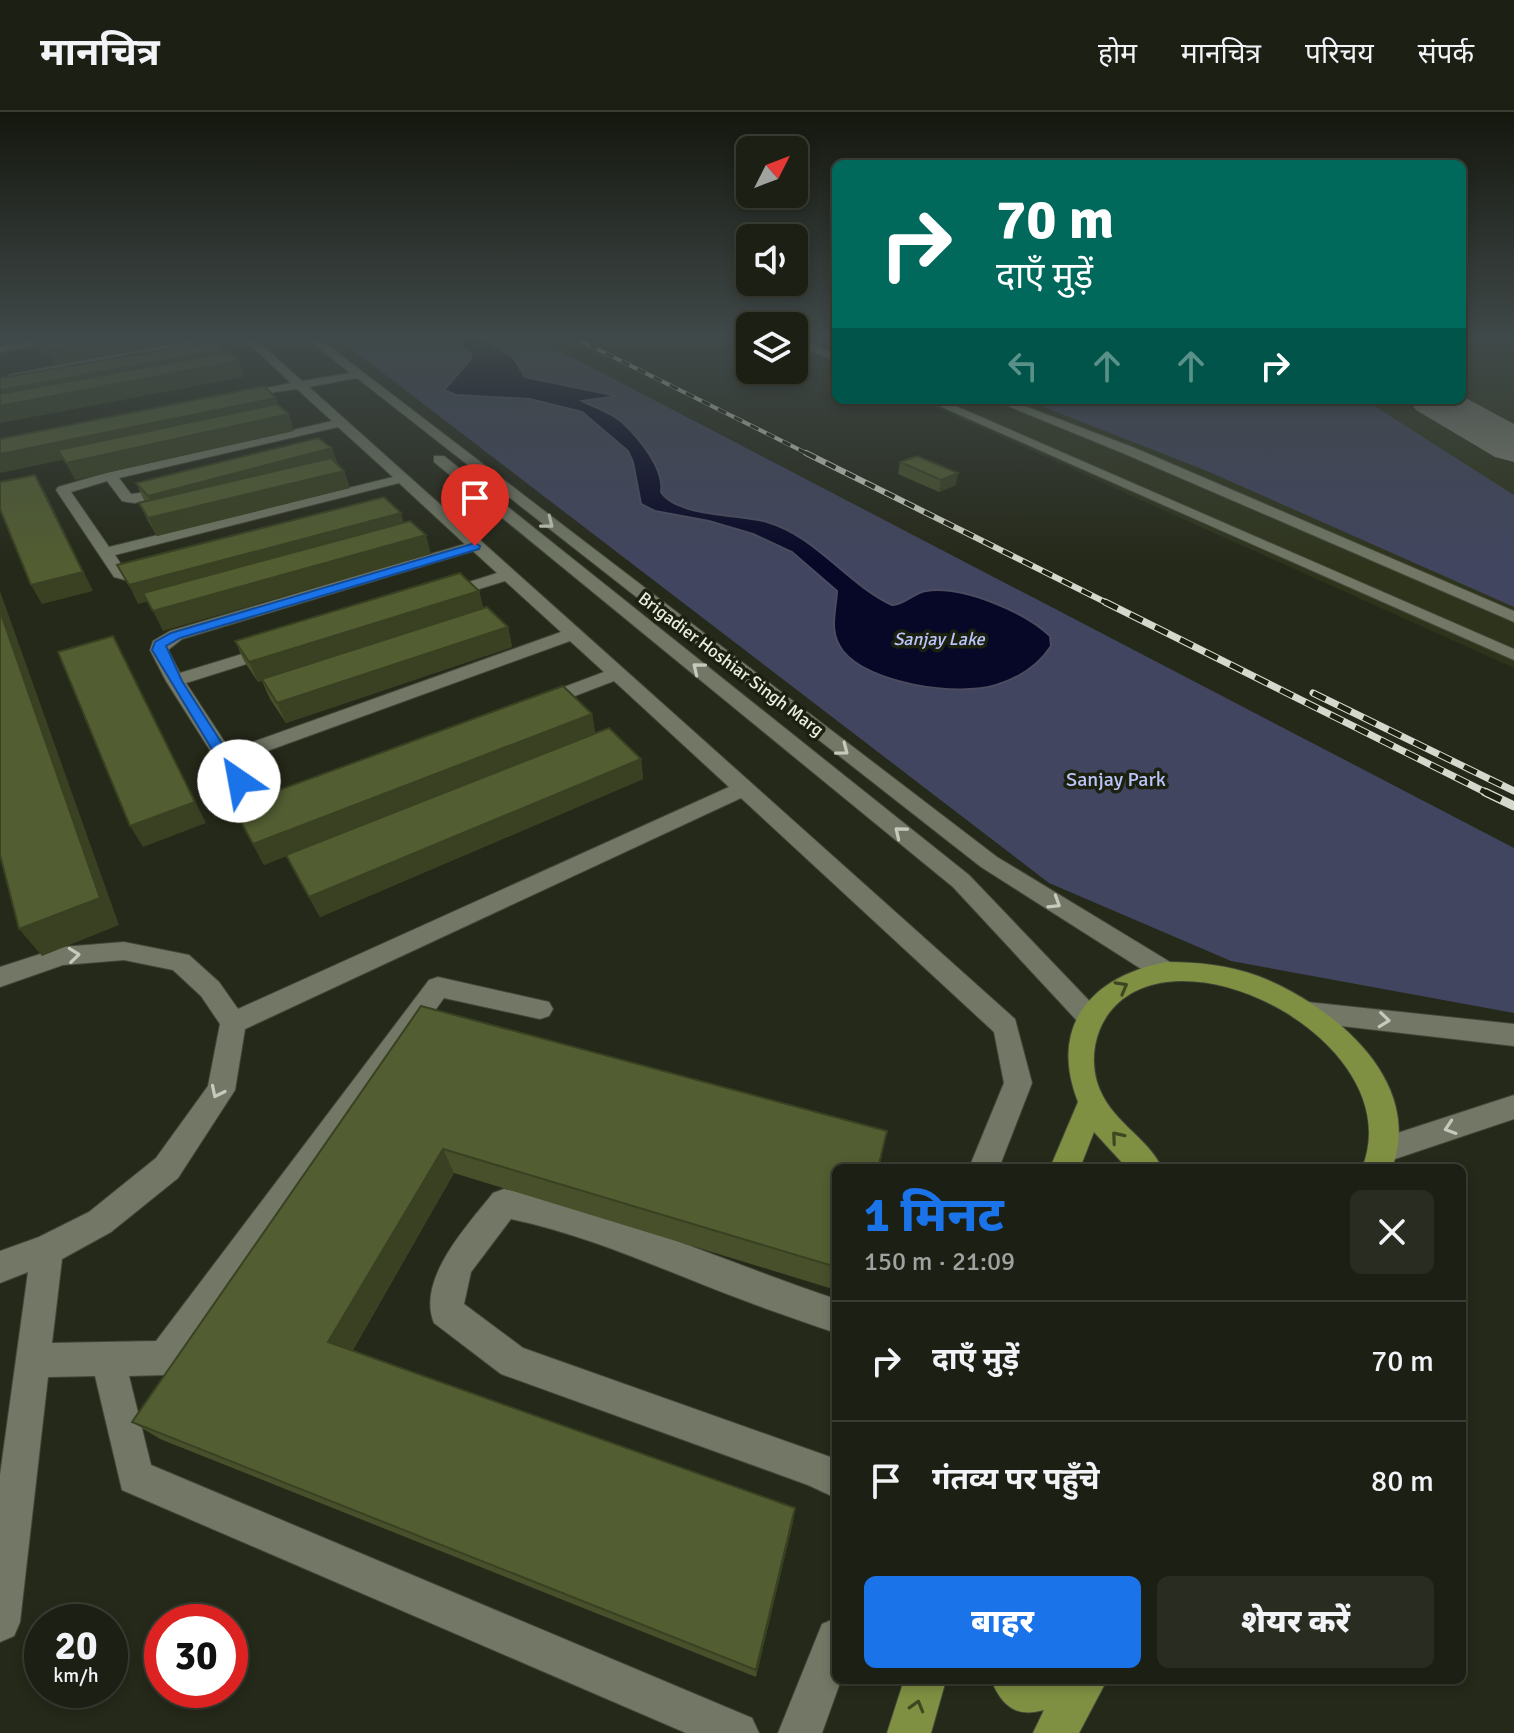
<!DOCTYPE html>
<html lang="hi">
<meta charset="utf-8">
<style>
:root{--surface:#1c1f13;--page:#292c21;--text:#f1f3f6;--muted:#a0a2a0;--line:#3a3d33;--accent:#1a73e8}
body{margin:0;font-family:Signika,"Noto Sans Devanagari",sans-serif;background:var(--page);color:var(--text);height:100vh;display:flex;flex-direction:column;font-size:30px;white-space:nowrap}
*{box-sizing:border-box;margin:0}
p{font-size:26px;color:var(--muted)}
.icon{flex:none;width:44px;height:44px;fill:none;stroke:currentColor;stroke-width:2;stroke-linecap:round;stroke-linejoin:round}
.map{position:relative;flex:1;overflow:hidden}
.side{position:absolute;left:832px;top:1052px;width:634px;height:520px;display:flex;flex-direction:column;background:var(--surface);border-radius:12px;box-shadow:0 4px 12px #0003,0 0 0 2px var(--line)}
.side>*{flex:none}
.guide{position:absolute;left:832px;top:48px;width:634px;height:244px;border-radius:12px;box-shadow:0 4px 12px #0003,0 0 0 2px var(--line);background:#00695c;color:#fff;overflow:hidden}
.needle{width:52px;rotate:48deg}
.controls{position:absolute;left:736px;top:24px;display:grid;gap:16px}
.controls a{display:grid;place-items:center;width:72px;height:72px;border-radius:12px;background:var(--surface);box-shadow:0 4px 12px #0003,0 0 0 2px var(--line);font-size:40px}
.speed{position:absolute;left:24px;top:1492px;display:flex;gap:16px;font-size:40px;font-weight:700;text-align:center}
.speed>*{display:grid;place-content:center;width:104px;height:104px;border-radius:50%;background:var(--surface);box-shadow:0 4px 12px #0003,0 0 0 2px var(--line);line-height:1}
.speed small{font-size:20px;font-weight:400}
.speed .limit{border:12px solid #d22;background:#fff;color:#111}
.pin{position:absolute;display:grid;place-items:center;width:68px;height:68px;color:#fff;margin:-82px -34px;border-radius:50% 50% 50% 0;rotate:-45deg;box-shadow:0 0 8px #0007}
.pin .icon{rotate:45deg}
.me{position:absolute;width:88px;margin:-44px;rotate:327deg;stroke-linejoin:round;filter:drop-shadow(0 0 6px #0008)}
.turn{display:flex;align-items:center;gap:28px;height:168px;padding:0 32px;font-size:36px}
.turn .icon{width:104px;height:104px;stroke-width:2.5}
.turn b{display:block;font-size:56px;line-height:68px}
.lanes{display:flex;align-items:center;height:76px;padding:0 32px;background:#0003;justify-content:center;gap:40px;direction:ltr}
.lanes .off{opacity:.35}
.round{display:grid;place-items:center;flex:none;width:84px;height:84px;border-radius:12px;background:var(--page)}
.headline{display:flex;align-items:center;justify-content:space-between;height:136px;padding:0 32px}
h1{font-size:48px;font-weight:800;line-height:60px;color:var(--accent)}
.action{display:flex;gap:16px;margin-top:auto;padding:16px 32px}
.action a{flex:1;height:92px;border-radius:12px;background:var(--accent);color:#fff;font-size:32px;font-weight:800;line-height:92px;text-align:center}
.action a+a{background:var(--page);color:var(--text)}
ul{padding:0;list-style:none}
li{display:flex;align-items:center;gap:24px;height:120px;padding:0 32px;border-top:2px solid var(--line)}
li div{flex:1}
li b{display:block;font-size:30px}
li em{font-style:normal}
header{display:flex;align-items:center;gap:48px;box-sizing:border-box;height:112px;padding:0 40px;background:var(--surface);border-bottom:2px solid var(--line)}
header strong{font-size:38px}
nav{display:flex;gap:44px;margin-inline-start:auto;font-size:28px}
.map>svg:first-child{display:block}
</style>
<header>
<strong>मानचित्र</strong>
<nav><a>होम</a><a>मानचित्र</a><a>परिचय</a><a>संपर्क</a></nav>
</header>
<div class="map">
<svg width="1514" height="1621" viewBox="0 0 1514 1621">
<rect width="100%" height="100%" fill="#252919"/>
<path fill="#2e341c" d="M1462,225H1514V556L919,288H1462Z"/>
<path fill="#41455f" d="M336,225H533L1514,736V901L1231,849L1049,771Z
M1026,288H1365L1514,383V495L1207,359Z"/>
<path fill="#070728" stroke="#4b4c60" stroke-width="2" d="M480,225L513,245L525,265L617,284L582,289C596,296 610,300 622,310C639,326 665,357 661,380C677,405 740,402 767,410C816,424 847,472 892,493C903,494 913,481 926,479C962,473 1025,500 1050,524L1051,534C1038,554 1019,566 996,573C958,585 869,572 843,539C828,519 836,501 837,479L792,440L753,422L709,409L655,399L641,392L633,350L628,339L582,300L530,287L456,283L444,278L471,247V242L451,226Z"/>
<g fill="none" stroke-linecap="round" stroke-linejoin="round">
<path fill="#7d8072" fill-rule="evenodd" d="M1462,284L1514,312V350L1495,345L1416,298L1408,288H1462Z"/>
<defs>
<path id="minor" d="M55,225H82L0,240V234Z
M205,225H229L21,265L24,271H43V275L17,277L8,263Z
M242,225H253L302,269L350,261L305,225H317L997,745L1175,853L1179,860L1175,867L1166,870L1157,867L981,755L357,266L309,275L1015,907L1032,971L999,1056H969L1004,971L994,920L741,686L245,917L235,978L178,1066L111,1120L62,1147L52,1231L156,1229L429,868L438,865L549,890L553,897L549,904L540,907L444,886L176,1258L164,1263L129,1264L151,1353L752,1606L759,1621H686L122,1378L95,1264L48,1265L20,1510L14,1524L0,1530V1363L28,1160L0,1171V1139L39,1125L89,1100L156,1046L208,974L220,912L201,884L173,858L124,848L63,853L0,875V855L62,835L124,830L189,843L219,870L238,897L729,675L614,569L546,595H532L530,591L532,587L604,560L570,529L237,650L260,685L280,683L291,690L287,695L263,700L246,695L166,569L150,538L153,529L170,519L465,432L399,371L115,443L125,458L152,455L160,460L158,463L129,469L114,465L56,378L58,375L110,360L332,309L297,277L234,286V282L291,271ZM338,315L393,365L109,435L71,380L107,369L122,389L127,390L135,391L179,379L177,376L131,382L119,366ZM473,439L497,461L438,480V486H450L505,469L561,520L230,638L186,571L278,542L281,538L272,533L180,561L168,538L182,527Z
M794,225L836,242V249L794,232Z
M926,288H942L1514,537V548Z
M993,288H1009L1135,336L1514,499V510L1125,342Z
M434,344H444L969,763L1098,898L1102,905L1098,912L1089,915L1080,912L953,775L434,350Z
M1307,890L1514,912V934L1307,910L1298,907L1294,900L1298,893Z
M1514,983V1007L1386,1050L1376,1046L1371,1037L1376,1028Z
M504,1077C619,1101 725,1150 836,1187V1221C805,1210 774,1200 743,1188C665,1159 592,1124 511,1107L471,1160L464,1192L523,1236L836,1347V1386L808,1373L501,1262L434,1211C416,1167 468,1113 493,1081Z
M836,1506V1568H841L822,1621H778L822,1512Z"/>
<path id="major" d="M1167,850C1198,850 1228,853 1258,864C1331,892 1425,968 1392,1056H1362C1412,932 1179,809 1109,901C1095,920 1090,946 1097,970C1109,1009 1147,1024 1162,1056H1127L1094,1020L1080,1056H1050L1078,990C1048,913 1092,864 1167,850Z
M904,1568H946L931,1621H887Z
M991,1568H1107L1079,1621H1033L1044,1598C1016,1606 1002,1594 991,1568Z"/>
</defs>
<use href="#minor" stroke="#434739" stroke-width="2"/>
<use href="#major" stroke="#434739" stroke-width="2"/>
<use href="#minor" fill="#727865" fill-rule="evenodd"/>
<use href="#major" fill="#7f9042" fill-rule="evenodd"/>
<defs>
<path id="rail-far3" d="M573,225L810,343"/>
<path id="rail-far2" d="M806,341L1109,492"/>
<path id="rail-far1" d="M1105,490L1489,682
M1313,581L1514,679"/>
<path id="rail" d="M1485,680L1514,694"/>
</defs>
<use href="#rail-far3" stroke="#d5d8cc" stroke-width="4"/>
<use href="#rail-far2" stroke="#d5d8cc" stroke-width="6"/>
<use href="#rail-far1" stroke="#d5d8cc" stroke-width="7"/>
<use href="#rail" stroke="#d5d8cc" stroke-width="9"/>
<use href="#rail-far3" stroke="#1b200f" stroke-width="3" stroke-dasharray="9" stroke-linecap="butt"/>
<use href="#rail-far2" stroke="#1b200f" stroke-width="4" stroke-dasharray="11" stroke-linecap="butt"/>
<use href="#rail-far1" stroke="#1b200f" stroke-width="5" stroke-dasharray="14" stroke-linecap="butt"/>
<use href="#rail" stroke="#1b200f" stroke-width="6" stroke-dasharray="18" stroke-linecap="butt"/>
</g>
<path fill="#47502a" d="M32,225H203V227L55,253L48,242L42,243Z
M900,350L956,373L939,380L898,362Z
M337,352L344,359L350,376L157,424L148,409L139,391L145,390L136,371Z
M479,479L483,497L508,515L512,535L286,611L270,587L262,569L258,570L244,549L235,529Z
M592,602L595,621L641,647L643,667L320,805L286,744L264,753L233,695Z
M421,894L882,1043L879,1056H836V1178L454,1061L353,1238L793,1410L756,1565L160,1327L132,1310Z"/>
<path fill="#394122" d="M50,225H203V227L55,253L42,230L48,242L42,243L34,228Z
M223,238L228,251L239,249L244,265L0,311V294L9,292L1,278Z
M276,286L281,302L0,361V342Z
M289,302L294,319L75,368L66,351Z
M332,336L338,353L156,401L148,384Z
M344,359L350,376L157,424L148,406Z
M958,361L956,373L939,380L941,368Z
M35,363L45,380L93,479L42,492L31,473Z
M401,401L406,419L138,492L129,473Z
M426,423L431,442L163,519L153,499Z
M0,479L119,813L42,844L19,817L0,499Z
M479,479L484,498L258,570L249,550Z
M508,515L512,535L286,611L277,591Z
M113,524L206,711L143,735L130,714Z
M592,602L595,622L264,753L253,732Z
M641,647L643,667L320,805L309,785Z
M443,1037L454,1061L346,1249L328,1230Z
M795,1396L793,1410L756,1565V1558Z"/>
<path fill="#525d31" stroke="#394122" stroke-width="2" d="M33,225H50L34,228Z
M71,225H121L47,238L42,230Z
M214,229L223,238L1,278L0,275V266Z
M229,240L239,249L0,294V282Z
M264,274L276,286L0,342V327Z
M277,292L289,302L66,351L58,338Z
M318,326L332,336L148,384L136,371Z
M917,344L958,361L941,368L900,350Z
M331,346L344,359L148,406L139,391Z
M35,363L83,460L31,473L0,397V370Z
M384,385L401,401L129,473L117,453Z
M410,409L426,423L153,499L143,481Z
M460,461L479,479L249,550L235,529Z
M487,495L508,515L277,591L262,567Z
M0,499L100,786L19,817L0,743Z
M113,524L195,690L130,714L58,540Z
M563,574L592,602L253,732L233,695Z
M609,616L641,647L309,785L286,743Z
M421,894L887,1019L878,1056H836V1155L443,1037L328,1230L795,1396L756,1558L132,1310Z"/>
<defs><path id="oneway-chevron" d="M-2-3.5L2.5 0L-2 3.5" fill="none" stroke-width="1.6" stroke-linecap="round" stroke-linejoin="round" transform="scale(2)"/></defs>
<g stroke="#c6cabc">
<use href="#oneway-chevron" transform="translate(548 411) rotate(38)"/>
<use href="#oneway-chevron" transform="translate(698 556) rotate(-141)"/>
<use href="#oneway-chevron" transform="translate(843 638) rotate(37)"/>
<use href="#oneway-chevron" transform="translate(900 720) rotate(-141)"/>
<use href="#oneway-chevron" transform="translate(1055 791) rotate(32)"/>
<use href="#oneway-chevron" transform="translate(74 843) rotate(-6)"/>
<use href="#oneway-chevron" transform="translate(1384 908) rotate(6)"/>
<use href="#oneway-chevron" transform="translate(217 980) rotate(116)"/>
<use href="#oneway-chevron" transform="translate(1450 1016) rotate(162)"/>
</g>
<g stroke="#3e4721">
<use href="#oneway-chevron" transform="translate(1122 875) rotate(-29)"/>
<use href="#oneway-chevron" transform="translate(1117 1025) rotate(-130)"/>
<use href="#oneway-chevron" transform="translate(917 1594) rotate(-74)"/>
</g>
<linearGradient id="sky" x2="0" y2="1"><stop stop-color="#14170e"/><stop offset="0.5" stop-color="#404949"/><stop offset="1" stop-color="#404949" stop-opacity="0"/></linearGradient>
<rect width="1514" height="452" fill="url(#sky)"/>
<path fill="#1a73e8" stroke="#114b97" stroke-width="2" d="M475,431L480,434L479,437L180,526L166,534L182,569L246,669L239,674L233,672L152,538L155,530L171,521Z"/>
<g text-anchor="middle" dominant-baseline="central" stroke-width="7" stroke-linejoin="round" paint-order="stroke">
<g font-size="18" font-style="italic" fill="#bbc5fc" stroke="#1b200f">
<text x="939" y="527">Sanjay Lake</text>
</g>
<g font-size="18" fill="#eaede2" stroke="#1b200f">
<text transform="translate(731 552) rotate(37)">Brigadier Hoshiar Singh Marg</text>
</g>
<g font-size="20" fill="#bbc5fc" stroke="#1b200f">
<text x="1116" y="667">Sanjay Park</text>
</g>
</g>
</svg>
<div class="controls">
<a><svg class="needle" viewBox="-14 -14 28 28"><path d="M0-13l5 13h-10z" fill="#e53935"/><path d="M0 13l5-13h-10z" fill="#a0a2a0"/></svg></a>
<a><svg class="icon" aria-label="sound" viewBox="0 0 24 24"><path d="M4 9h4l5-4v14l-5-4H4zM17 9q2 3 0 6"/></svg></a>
<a><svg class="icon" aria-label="layers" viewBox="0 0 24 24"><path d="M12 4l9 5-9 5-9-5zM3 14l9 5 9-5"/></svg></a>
</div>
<div class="speed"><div>20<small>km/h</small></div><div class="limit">30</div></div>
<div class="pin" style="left:475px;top:434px;background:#d93025"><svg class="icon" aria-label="arrive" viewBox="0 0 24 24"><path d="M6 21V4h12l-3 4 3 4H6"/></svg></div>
<svg class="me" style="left:239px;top:669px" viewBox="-20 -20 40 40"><circle r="19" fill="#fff"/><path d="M0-13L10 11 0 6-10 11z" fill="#1a73e8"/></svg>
<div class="guide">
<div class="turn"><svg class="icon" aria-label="right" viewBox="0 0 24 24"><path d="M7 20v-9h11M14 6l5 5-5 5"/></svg><div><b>70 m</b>दाएँ मुड़ें</div></div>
<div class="lanes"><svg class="icon off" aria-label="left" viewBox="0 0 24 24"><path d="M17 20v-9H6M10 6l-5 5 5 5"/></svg><svg class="icon off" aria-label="ahead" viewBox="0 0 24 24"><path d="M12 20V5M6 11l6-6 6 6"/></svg><svg class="icon off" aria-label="ahead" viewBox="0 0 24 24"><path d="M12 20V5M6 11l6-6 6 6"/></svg><svg class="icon" aria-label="right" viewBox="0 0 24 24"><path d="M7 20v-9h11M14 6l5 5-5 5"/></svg></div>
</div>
<section class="side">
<div class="headline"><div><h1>1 मिनट</h1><p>150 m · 21:09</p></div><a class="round"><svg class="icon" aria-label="close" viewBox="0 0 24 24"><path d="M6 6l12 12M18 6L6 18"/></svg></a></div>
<ul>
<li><svg class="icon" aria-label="right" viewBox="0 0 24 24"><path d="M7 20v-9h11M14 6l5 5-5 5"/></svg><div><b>दाएँ मुड़ें</b></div><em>70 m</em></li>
<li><svg class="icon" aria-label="arrive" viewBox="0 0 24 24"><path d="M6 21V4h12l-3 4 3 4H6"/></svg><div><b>गंतव्य पर पहुँचे</b></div><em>80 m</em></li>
</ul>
<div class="action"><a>बाहर</a><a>शेयर करें</a></div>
</section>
</div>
